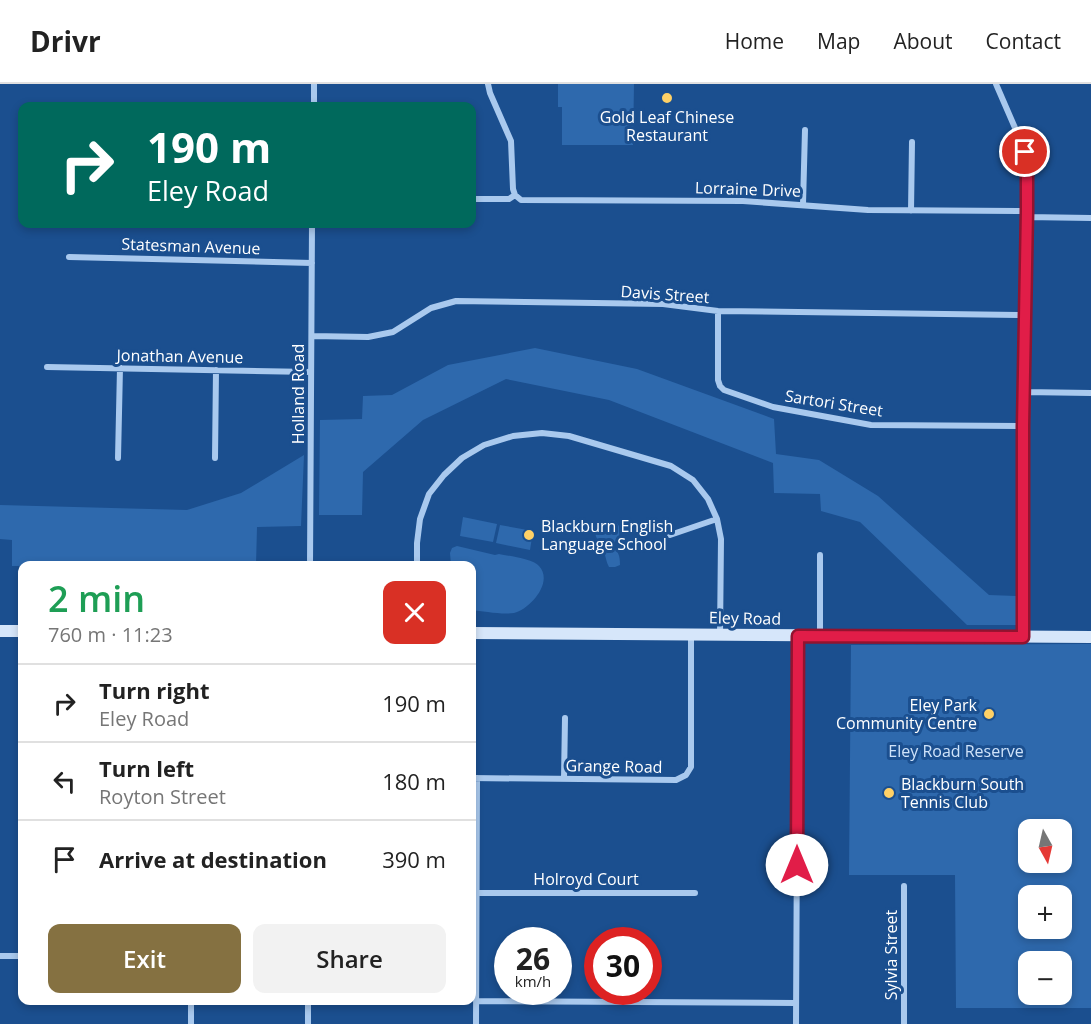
<!DOCTYPE html>
<meta charset="utf-8">
<style>
:root{--surface:#fff;--page:#f2f2f2;--text:#222;--muted:#767676;--line:#e0e0e0;--accent:#857141}
body{margin:0;font-family:"Open Sans",sans-serif;background:var(--page);color:var(--text);height:100vh;display:flex;flex-direction:column;font-size:22px;white-space:nowrap}
*{box-sizing:border-box;margin:0}
p{font-size:20px;color:var(--muted)}
.icon{flex:none;width:33px;height:33px;fill:none;stroke:currentColor;stroke-width:2;stroke-linecap:round;stroke-linejoin:round}
.map{position:relative;flex:1;overflow:hidden}
.details{position:absolute;left:18px;top:477px;width:458px;height:444px;display:flex;flex-direction:column;background:var(--surface);border-radius:12px;box-shadow:0 3px 9px #0003}
.details>*{flex:none}
.banner{position:absolute;left:18px;top:18px;width:458px;height:126px;border-radius:12px;box-shadow:0 3px 9px #0003;background:#00695c;color:#fff;overflow:hidden}
.needle{width:39px;rotate:172deg}
.controls{position:absolute;left:1018px;top:735px;display:grid;gap:12px}
.controls a{display:grid;place-items:center;width:54px;height:54px;border-radius:12px;background:var(--surface);box-shadow:0 3px 9px #0003;font-size:30px}
.speed{position:absolute;left:494px;top:843px;display:flex;gap:12px;font-size:30px;font-weight:700;text-align:center}
.speed>*{display:grid;place-content:center;width:78px;height:78px;border-radius:50%;background:var(--surface);box-shadow:0 3px 9px #0003;line-height:1}
.speed small{font-size:15px;font-weight:400}
.speed .limit{border:9px solid #d22;background:#fff;color:#111}
.pin{position:absolute;display:grid;place-items:center;width:51px;height:51px;color:#fff;margin:-26px;border:3px solid #fff;border-radius:50%;box-shadow:0 2px 6px #0007}
.me{position:absolute;width:66px;margin:-33px;rotate:0deg;stroke-linejoin:round;filter:drop-shadow(0 0 4px #0008)}
.turn{display:flex;align-items:center;gap:21px;height:126px;padding:0 30px;font-size:27px}
.turn .icon{width:78px;height:78px;stroke-width:2.5}
.turn b{display:block;font-size:42px;line-height:51px}
.round{display:grid;place-items:center;flex:none;width:63px;height:63px;border-radius:12px;background:var(--page)}
.headline{display:flex;align-items:center;justify-content:space-between;height:102px;padding:0 30px}
h1{font-size:36px;font-weight:600;line-height:45px;color:#1e9e55}
.action{display:flex;gap:12px;margin-top:auto;padding:12px 30px}
.action a{flex:1;height:69px;border-radius:12px;background:var(--accent);color:#fff;font-size:24px;font-weight:600;line-height:69px;text-align:center}
.action a+a{background:var(--page);color:var(--text)}
ul{padding:0;list-style:none}
li{display:flex;align-items:center;gap:18px;height:78px;padding:0 30px;border-top:2px solid var(--line)}
li div{flex:1}
li b{display:block;font-size:22px}
li em{font-style:normal}
header{display:flex;align-items:center;gap:36px;box-sizing:border-box;height:84px;padding:0 30px;background:var(--surface);border-bottom:2px solid var(--line)}
header strong{font-size:28px}
nav{display:flex;gap:33px;margin-inline-start:auto;font-size:21px}
.map>svg:first-child{display:block}
</style>
<header>
<strong>Drivr</strong>
<nav><a>Home</a><a>Map</a><a>About</a><a>Contact</a></nav>
</header>
<div class="map">
<svg width="1091" height="940" viewBox="0 0 1091 940">
<rect width="100%" height="100%" fill="#1b4f8f"/>
<path fill="#2e69ad" fill-rule="evenodd" d="M558,0H634L633,61H562V23H558Z
M535,264L637,285L774,335L776,370L819,376L878,412L989,511L1016,512V541H967L860,438L821,427L820,410L774,409L773,379L609,316L506,295L423,336L363,388L362,431H319L320,336L362,335L363,312L392,311L448,281Z
M304,371L301,442L257,443L256,481L12,482V456L0,455V421L187,426L241,409Z
M463,433L497,440L493,458L460,452Z
M602,436H614C624,445 620,452 612,462C618,468 620,470 620,481L615,483H609C606,478 606,473 604,468C599,455 588,449 602,436Z
M500,441L533,447L530,466L496,459Z
M457,462L495,471L499,470C509,472 533,475 539,482C554,498 530,525 514,529C502,531 483,527 471,526V482L451,481L450,469L452,464Z
M1091,560V924H956L955,791H849L851,561ZM1029,746H1062V778H1029ZM1029,812H1062V844H1029ZM1029,878H1062V910H1029Z"/>
<g fill="none" stroke-linecap="round" stroke-linejoin="round">
<path stroke="#a9c9ee" stroke-width="6" d="M488,0L490,9L511,57L513,105L515,111
M996,0L1022,60L1026,74L1023,342V553
M314,22V0
M471,115H509L515,111L521,116L743,117L868,126L1027,127
M803,120L805,46
M911,127L912,58
M1026,133L1091,134
M69,173L312,179
M718,227V296L720,302L724,306L773,323L871,341L1023,342
M312,252L368,253L393,248L431,224L456,217L663,220L718,227L1025,231
M47,283L311,288
M1024,308L1091,309
M118,374L120,284
M215,374L216,286
M670,451L717,435
M310,482L312,140
M417,482V459L420,435L429,410L444,391L462,374L484,361L513,352L542,349L569,352L671,382L693,396L708,415L717,435L721,455L720,551
M820,551V471
M471,694L676,696L686,691L691,683V550
M564,695L565,634
M904,802V940
M476,809H695
M0,872H22
M476,917L796,919
M191,940V916
M308,940V916
M476,940L477,694
M796,940L798,552"/>
<path stroke="#d6e6fa" stroke-width="12" d="M0,547H22
M471,549L1091,553"/>
</g>
<g fill="none" stroke-linecap="round" stroke-linejoin="round">
<defs>
<path id="route" d="M797,781L798,552L1023,553V342L1027,127V82L1025,68"/>
</defs>
<use href="#route" stroke="#92132f" stroke-width="15"/>
<use href="#route" stroke="#e11d48" stroke-width="10"/>
</g>
<g fill="#ffd166" stroke="#1b4f8f" stroke-width="2">
<circle cx="667" cy="14" r="6"/>
<circle cx="529" cy="451" r="6"/>
<circle cx="989" cy="630" r="6"/>
<circle cx="889" cy="709" r="6"/>
</g>
<g text-anchor="middle" dominant-baseline="central" stroke-width="6" stroke-linejoin="round" paint-order="stroke">
<g font-size="16" fill="#fff" stroke="#1b4f8f" text-anchor="start">
<text x="667" y="33" text-anchor="middle">Gold Leaf Chinese<tspan x="667" dy="18">Restaurant</tspan></text>
<text x="541" y="442">Blackburn English<tspan x="541" dy="18">Language School</tspan></text>
<text x="977" y="621" text-anchor="end">Eley Park<tspan x="977" dy="18">Community Centre</tspan></text>
<text x="901" y="700">Blackburn South<tspan x="901" dy="18">Tennis Club</tspan></text>
</g>
<g font-size="16" fill="#fff" stroke="#1b4f8f">
<text transform="translate(748 105) rotate(2)">Lorraine Drive</text>
<text transform="translate(191 162) rotate(2)">Statesman Avenue</text>
<text transform="translate(665 210) rotate(4)">Davis Street</text>
<text transform="translate(180 272) rotate(1)">Jonathan Avenue</text>
<text transform="translate(298 310) rotate(-90)">Holland Road</text>
<text transform="translate(834 319) rotate(9)">Sartori Street</text>
<text transform="translate(745 534) rotate(1)">Eley Road</text>
<text transform="translate(614 682) rotate(1)">Grange Road</text>
<text x="586" y="795">Holroyd Court</text>
<text transform="translate(891 871) rotate(-90)">Sylvia Street</text>
</g>
<g font-size="16" fill="#cfe3fa" stroke="#1b4f8f">
<text x="956" y="667">Eley Road Reserve</text>
</g>
</g>
</svg>
<div class="controls">
<a><svg class="needle" viewBox="-14 -14 28 28"><path d="M0-13l5 13h-10z" fill="#e53935"/><path d="M0 13l5-13h-10z" fill="#767676"/></svg></a>
<a>+</a>
<a>−</a>
</div>
<div class="speed"><div>26<small>km/h</small></div><div class="limit">30</div></div>
<div class="pin" style="left:1025px;top:68px;background:#d93025"><svg class="icon" aria-label="arrive" viewBox="0 0 24 24"><path d="M6 21V4h12l-3 4 3 4H6"/></svg></div>
<svg class="me" style="left:797px;top:781px" viewBox="-20 -20 40 40"><circle r="19" fill="#fff"/><path d="M0-13L10 11 0 6-10 11z" fill="#e11d48"/></svg>
<div class="banner">
<div class="turn"><svg class="icon" aria-label="right" viewBox="0 0 24 24"><path d="M7 20v-9h11M14 6l5 5-5 5"/></svg><div><b>190 m</b>Eley Road</div></div>
</div>
<section class="details">
<div class="headline"><div><h1>2 min</h1><p>760 m · 11:23</p></div><a class="round" style="background:#d93025;color:#fff"><svg class="icon" aria-label="close" viewBox="0 0 24 24"><path d="M6 6l12 12M18 6L6 18"/></svg></a></div>
<ul>
<li><svg class="icon" aria-label="right" viewBox="0 0 24 24"><path d="M7 20v-9h11M14 6l5 5-5 5"/></svg><div><b>Turn right</b><p>Eley Road</p></div><em>190 m</em></li>
<li><svg class="icon" aria-label="left" viewBox="0 0 24 24"><path d="M17 20v-9H6M10 6l-5 5 5 5"/></svg><div><b>Turn left</b><p>Royton Street</p></div><em>180 m</em></li>
<li><svg class="icon" aria-label="arrive" viewBox="0 0 24 24"><path d="M6 21V4h12l-3 4 3 4H6"/></svg><div><b>Arrive at destination</b></div><em>390 m</em></li>
</ul>
<div class="action"><a>Exit</a><a>Share</a></div>
</section>
</div>
